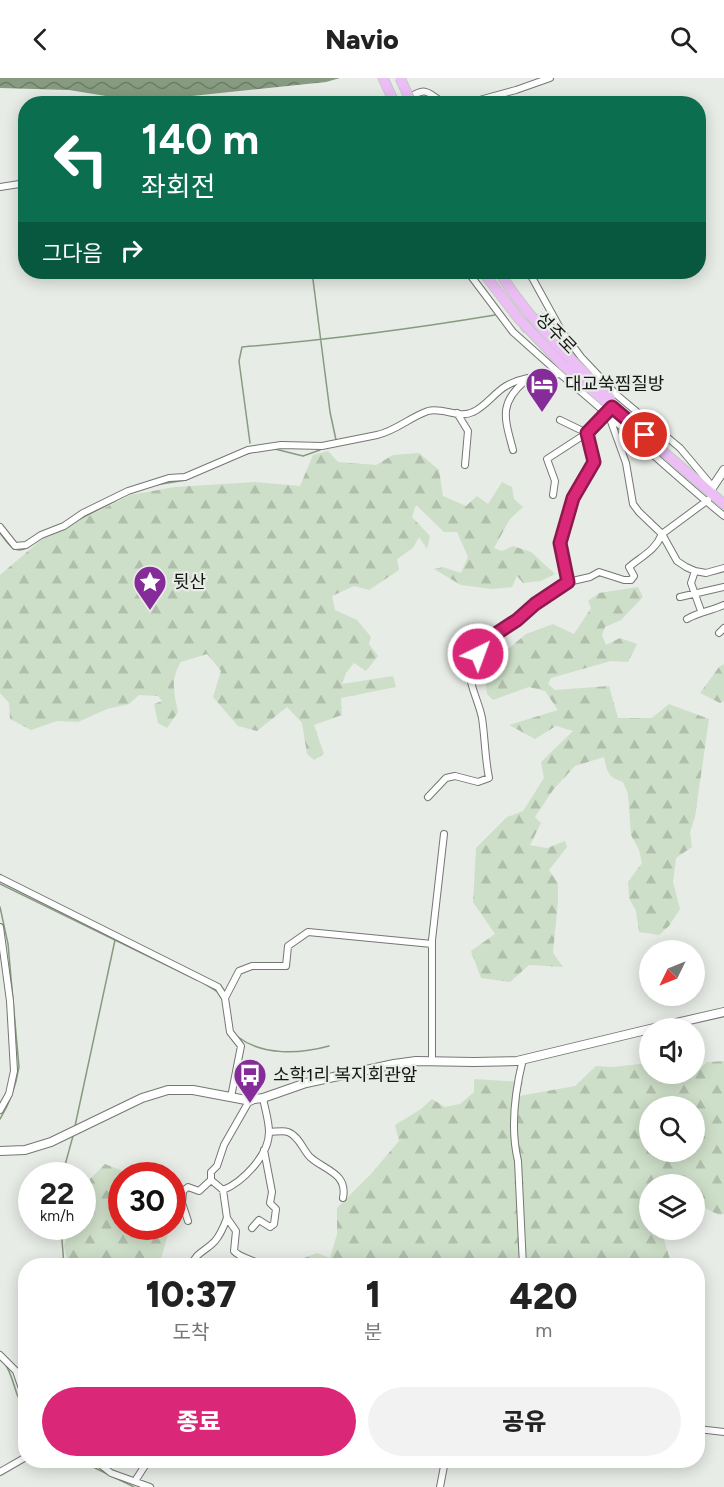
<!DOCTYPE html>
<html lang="ko">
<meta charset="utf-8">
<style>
:root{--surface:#fff;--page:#f2f2f2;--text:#222;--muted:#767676;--accent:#db2777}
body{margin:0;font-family:Figtree,"Noto Sans KR",sans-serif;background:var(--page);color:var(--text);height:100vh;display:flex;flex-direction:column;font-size:22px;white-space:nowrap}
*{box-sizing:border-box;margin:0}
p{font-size:20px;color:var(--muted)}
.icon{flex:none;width:33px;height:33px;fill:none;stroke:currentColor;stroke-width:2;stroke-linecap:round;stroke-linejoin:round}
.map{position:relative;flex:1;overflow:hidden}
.drawer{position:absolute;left:18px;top:1180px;width:687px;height:210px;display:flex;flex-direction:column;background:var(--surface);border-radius:24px;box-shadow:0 3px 15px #0003}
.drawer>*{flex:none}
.banner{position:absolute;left:18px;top:18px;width:688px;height:183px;border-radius:24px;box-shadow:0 3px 15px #0003;background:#0b6e4f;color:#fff;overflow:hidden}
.needle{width:39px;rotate:227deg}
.fabs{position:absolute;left:639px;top:862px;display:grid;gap:12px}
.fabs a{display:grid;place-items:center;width:66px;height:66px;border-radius:50%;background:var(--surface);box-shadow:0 3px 15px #0003;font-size:30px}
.speed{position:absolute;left:18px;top:1084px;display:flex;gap:12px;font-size:30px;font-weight:700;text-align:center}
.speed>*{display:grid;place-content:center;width:78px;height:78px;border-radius:50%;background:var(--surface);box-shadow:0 3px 15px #0003;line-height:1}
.speed small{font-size:15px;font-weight:400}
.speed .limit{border:9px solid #d22;background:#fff;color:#111}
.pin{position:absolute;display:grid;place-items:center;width:51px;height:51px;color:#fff;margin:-26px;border:3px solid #fff;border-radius:50%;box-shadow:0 2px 6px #0007}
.me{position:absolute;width:66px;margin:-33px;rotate:42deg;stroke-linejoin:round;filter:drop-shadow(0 0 4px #0008)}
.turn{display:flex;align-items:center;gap:21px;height:126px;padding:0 24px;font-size:27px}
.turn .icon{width:78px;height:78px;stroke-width:2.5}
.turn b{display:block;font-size:42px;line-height:51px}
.then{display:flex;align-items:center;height:57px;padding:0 24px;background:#0003;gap:12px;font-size:22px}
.eta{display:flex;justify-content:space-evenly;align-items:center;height:102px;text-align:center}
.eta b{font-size:36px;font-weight:800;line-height:42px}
.action{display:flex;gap:12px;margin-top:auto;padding:12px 24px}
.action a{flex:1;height:69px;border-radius:36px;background:var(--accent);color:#fff;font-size:24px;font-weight:800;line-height:69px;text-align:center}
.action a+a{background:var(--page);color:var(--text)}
header{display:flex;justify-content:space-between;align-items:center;height:78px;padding:0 24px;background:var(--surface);font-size:27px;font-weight:800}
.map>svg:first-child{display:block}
</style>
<header><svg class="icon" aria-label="back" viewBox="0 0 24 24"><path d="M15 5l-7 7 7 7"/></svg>Navio<svg class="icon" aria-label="search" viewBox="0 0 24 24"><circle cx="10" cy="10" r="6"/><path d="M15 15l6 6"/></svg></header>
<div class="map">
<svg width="724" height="1409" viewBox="0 0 724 1409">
<defs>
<pattern id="forest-firs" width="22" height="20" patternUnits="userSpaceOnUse" patternTransform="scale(1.5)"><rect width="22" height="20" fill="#cedfc9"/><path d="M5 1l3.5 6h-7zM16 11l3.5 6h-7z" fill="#b0bfac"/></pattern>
<pattern id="water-waves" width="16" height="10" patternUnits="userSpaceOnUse" patternTransform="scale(1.5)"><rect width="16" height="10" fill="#879b81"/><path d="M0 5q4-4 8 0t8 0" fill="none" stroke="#6d7d68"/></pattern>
</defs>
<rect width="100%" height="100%" fill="#e7ece6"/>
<path fill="url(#forest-firs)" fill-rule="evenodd" d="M328,373L338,384L376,387L393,377L419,375L439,392L443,418L466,428L477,418L488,426L502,404L512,409L514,421L523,429L510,441L494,470L502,473L513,468L531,474L555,496L541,503L523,505L517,498L512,509L492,511L461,507L434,491L443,489L461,495L468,479L457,454H444L416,427L412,439L430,458L427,471L419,459L413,470L397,481L399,492L369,512L354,508L332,518L335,532L357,542L371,559L369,566L378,578L366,593L354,585L346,595L342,606L393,598L396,609L341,620L342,637L314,647L324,676L314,682L307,676L302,645L287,629L257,653L238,648L213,619L221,593L207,576L181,584C170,601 174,615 178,634L167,650L158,645L154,626L162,623L158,618L139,617L129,626L107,631L78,644L57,643L31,652L10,641L9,625L0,615V497L41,462L130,417L175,409L255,404L300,408L313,377Z
M638,509L643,519L621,542L605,549L602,557L606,567L620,560L637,566L628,584L611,583L551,600L548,606L555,612L609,608L618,640H652L669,626L709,641L695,739L690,754L692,769L676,780L673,804L680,831L669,848L659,857L639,854L636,833L629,820L628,804L642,785L639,772L631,757L628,716L623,704C608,699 607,694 604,679L575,688L553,712L535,739L541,745L530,767L547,770L565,763L567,769L549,792L558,805V823L553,875L563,889L529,887L510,904L481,900L471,873L495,856L473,824L476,770L507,739L523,733L544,700L541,684L573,653L556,648L535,661L509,647L558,632L545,613L529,609L493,622L487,616L485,600L497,580L526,556L553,546L574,556L591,530L588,523L599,515Z
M724,586V623L720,625L700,615L719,589Z
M724,983V1136L719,1137L705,1130L695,1135L694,1107H650V1152H661L672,1188H260L262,1182L291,1185L317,1175L330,1180L337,1156V1130L370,1097L399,1063L395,1047L421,1031L432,1021L445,1029L460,1026L474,1014V1001L523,1004L519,1018L575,1008L596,988L613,989L649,985L650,996H694L707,984ZM650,1029H694V1074H650Z
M105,1086L136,1098H122V1149H170L160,1184L163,1188H68L64,1168L70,1149H82L83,1108Z"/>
<path fill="url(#water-waves)" d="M0,0H340L326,4L154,22L118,20L69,12L0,10Z"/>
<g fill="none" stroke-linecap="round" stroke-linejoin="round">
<path stroke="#879b81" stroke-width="1.5" d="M312,194L330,334L336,362
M250,365L239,283L242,269C327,262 411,251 495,237
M275,371L303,378L320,372
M243,377L253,374
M155,407L186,402
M76,443L115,423
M0,455C8,465 14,478 28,469
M0,806L115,862L75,1048
M0,829L8,866L19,989C16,1008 10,1025 0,1041
M115,862L197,902
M202,904L218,914
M238,959C263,978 300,976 329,968
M62,1098L73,1058
M61,1149L64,1188
M5,1286C15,1300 14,1319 26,1333
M88,1383L95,1390L134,1409"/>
<path stroke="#c8ccc7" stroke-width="6" stroke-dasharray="6 3" stroke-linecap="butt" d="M522,253L543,235"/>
<defs>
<path id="minor" d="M399,26C423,12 422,7 444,26
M465,26L516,12L550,0
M0,109L26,105
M468,194L513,254L560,296
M529,194L561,252L581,279L618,318L680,370L712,408
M457,335L468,353L465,387
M609,338L626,385L633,426L639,434L662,456L677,483L686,489L695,493L706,495L724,490
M513,372C505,341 498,326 525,303
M553,417L555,403L547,381L587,355L560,342
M0,449L15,468L26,467L41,457L64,448L83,435L128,413L169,400L185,399L248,372L281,367L322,368L377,357C396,353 410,339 428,333C443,329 459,341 473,334C486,328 494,315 506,308C523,298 542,298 560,296C616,342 668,392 724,438
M695,493L691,505L701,533
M568,504L590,499L599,494L624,502H631L634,498L629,489C642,478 655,473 662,456L708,422
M680,519L724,509
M687,541C699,534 711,533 724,527
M719,555L724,550
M428,719L446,700L455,698L478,704L489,700C485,680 485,660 482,640C479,624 469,607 469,591C471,566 547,521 568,504L560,465L573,419L594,384L587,355L609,332
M0,800L218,909L225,920L230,954L241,968L231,1019
M0,849L10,923L14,993L9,1016L0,1032
M225,920L239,893L252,888H286L288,868L308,854L432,866
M523,981C515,1013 510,1050 518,1083L523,1188
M432,983V862L444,756
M254,1022L248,1025L224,1067L217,1088L211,1094V1102L223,1112L227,1140L236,1153L234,1173C241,1181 254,1181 262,1188
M269,1054C275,1054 283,1052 288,1054C299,1058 303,1072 310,1079C324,1092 348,1095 343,1120
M223,1112C243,1104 269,1077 269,1054C269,1043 265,1031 263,1020
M188,1143L182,1125L183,1113L188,1109L199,1113L211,1102
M252,1150L259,1142L270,1149L274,1146L276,1131L270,1125L272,1114L264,1072
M191,1188C197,1173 205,1174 215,1163C221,1156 224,1148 227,1140
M0,1277L16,1293L26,1322
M698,1351L724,1354
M96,1383L111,1395L150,1409
M0,1394L26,1379
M135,1403L148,1383
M440,1409L445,1383"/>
<path id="tertiary" d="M710,413L724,392
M650,951L724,934
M0,1073L25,1072L51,1064L142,1020L168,1012H193L246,1022L263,1020L306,1005L394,986L416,983L474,984L517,983L650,951"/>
<path id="trunk" d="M383,0L395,26
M483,194L519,241L562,286L724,426
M499,194C529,241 569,281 610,319"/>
</defs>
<use href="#minor" stroke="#737872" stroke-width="8"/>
<use href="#tertiary" stroke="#737872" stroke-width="10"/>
<use href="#trunk" stroke="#c7c7c7" stroke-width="11"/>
<use href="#minor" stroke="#fff" stroke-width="6"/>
<use href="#tertiary" stroke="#fff" stroke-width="8"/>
<use href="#trunk" stroke="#ecbef6" stroke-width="9"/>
<defs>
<path id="trunk-bridge" d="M400,0L412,26"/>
</defs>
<use href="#trunk-bridge" stroke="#c7c7c7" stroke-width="11" stroke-linecap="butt"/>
<use href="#trunk-bridge" stroke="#ecbef6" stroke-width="9"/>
</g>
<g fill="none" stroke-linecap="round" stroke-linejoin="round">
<defs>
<path id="route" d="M478,576L481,569L491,559L517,542L535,526L568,504L560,465L573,420L594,384L587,355L612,329L645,357"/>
</defs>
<use href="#route" stroke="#8e194d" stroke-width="15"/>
<use href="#route" stroke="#db2777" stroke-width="10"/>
</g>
<defs>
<symbol id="hotel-pin" viewBox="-11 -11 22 30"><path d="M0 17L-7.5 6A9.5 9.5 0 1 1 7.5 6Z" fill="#852c99" stroke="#e7ece6"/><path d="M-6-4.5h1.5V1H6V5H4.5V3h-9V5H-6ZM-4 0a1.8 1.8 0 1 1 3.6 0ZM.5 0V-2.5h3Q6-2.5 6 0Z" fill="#fff"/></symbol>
<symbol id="sight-pin" viewBox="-11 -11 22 30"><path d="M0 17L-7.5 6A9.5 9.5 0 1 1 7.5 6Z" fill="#852c99" stroke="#e7ece6"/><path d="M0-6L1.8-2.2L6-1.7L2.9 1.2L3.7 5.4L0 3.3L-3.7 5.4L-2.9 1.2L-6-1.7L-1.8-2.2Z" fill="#fff"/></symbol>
<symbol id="bus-pin" viewBox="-11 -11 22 30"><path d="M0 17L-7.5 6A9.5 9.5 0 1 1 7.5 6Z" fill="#852c99" stroke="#e7ece6"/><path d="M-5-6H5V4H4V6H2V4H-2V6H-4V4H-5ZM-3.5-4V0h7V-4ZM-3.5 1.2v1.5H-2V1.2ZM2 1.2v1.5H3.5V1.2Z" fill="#fff"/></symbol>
</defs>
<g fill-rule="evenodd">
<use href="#hotel-pin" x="523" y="287" width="38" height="52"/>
<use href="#sight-pin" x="131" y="485" width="38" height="52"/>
<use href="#bus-pin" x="231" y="978" width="38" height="52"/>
</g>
<g text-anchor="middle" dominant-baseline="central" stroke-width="4.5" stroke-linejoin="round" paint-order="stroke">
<g font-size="18" fill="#151715" stroke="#e7ece6">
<text transform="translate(556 255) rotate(46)">성주로</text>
</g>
<g font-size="18" fill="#151715" stroke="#e7ece6" text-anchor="start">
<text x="565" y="306">대교쑥찜질방</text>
<text x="173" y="504">뒷산</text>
<text x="273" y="997">소학1리 복지회관앞</text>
</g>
</g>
</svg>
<div class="fabs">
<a><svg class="needle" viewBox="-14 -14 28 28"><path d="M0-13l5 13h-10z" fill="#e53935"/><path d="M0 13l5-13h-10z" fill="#767676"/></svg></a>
<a><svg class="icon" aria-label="sound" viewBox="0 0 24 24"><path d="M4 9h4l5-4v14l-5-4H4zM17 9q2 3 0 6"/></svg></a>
<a><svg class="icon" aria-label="search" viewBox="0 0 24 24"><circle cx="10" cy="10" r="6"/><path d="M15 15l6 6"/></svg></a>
<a><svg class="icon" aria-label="layers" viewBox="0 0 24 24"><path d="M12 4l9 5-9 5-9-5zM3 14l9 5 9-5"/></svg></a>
</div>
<div class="speed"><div>22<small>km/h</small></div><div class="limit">30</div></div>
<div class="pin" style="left:645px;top:357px;background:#d93025"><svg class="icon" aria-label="arrive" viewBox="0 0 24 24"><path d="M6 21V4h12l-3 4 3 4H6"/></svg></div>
<svg class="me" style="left:478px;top:576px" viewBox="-20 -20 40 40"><circle r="17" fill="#db2777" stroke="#fff" stroke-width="3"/><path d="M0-11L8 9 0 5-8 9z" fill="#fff"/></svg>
<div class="banner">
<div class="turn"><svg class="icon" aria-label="left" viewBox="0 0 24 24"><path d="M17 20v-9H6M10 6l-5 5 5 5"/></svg><div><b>140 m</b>좌회전</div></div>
<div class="then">그다음<svg class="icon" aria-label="right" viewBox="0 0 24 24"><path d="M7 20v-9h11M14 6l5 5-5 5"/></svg></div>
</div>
<section class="drawer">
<div class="eta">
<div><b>10:37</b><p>도착</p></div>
<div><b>1</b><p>분</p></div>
<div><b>420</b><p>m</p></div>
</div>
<div class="action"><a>종료</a><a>공유</a></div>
</section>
</div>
